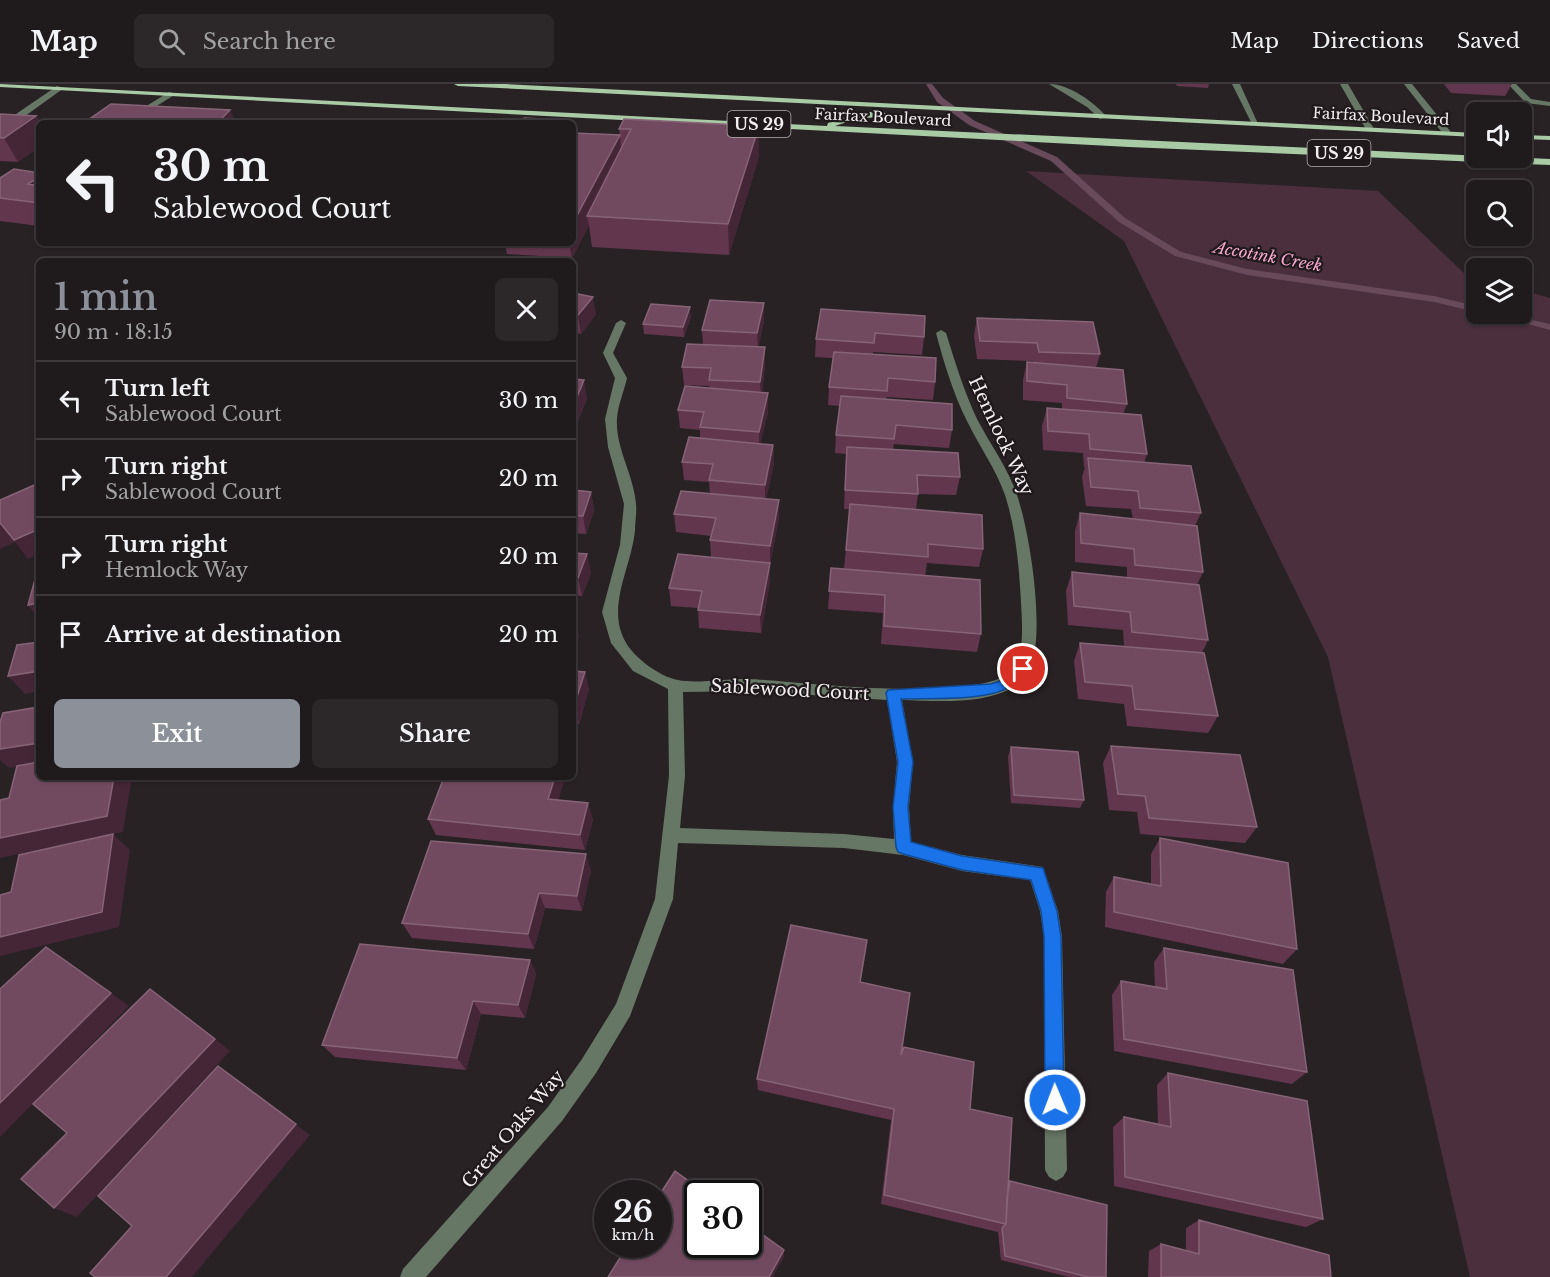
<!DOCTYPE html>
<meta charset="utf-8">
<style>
:root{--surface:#1f1a1c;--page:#2c2729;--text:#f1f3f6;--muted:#a1a1a3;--line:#3c383b;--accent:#8c9099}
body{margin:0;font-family:"Libre Baskerville",serif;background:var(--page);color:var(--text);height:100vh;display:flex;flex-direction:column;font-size:22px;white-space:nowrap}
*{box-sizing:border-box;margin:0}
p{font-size:20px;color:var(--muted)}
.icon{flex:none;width:33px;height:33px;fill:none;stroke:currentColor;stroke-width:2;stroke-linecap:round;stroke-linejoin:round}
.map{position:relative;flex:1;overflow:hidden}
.details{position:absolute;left:36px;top:174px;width:540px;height:522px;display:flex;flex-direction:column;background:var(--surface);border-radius:9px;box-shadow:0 2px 4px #0004,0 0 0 2px var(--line)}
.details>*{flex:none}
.top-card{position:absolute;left:36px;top:36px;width:540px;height:126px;border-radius:9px;box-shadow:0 2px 4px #0004,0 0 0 2px var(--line);background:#1f1a1c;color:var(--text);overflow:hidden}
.fabs{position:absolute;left:1466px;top:18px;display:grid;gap:12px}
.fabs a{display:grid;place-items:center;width:66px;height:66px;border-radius:9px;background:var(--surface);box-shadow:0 2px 4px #0004,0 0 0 2px var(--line);font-size:30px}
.speed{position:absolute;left:594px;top:1096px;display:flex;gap:12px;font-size:30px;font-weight:700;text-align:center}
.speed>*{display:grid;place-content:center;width:78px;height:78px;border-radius:50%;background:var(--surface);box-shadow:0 2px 4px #0004,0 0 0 2px var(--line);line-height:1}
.speed small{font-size:15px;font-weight:400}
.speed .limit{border:3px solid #111;border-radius:9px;background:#fff;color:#111}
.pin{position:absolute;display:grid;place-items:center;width:51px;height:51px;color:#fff;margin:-26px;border:3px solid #fff;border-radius:50%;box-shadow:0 2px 6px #0007}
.me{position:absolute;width:66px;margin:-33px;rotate:359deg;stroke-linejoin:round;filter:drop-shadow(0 0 4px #0008)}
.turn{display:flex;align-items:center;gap:21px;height:126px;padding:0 18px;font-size:27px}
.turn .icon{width:78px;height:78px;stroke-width:2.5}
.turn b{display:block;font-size:42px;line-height:51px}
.round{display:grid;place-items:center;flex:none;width:63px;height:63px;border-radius:9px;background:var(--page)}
.summary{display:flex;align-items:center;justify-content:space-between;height:102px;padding:0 18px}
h1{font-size:36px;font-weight:600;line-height:45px;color:var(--accent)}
.button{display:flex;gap:12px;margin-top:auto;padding:12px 18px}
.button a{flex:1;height:69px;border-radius:9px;background:var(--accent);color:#fff;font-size:24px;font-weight:600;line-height:69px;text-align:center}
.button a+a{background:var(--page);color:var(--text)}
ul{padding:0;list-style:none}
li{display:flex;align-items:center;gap:18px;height:78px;padding:0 18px;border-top:2px solid var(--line)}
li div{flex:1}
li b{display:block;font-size:22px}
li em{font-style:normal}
header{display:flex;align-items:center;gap:36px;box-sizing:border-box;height:84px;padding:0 30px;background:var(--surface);border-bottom:2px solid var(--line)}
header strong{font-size:28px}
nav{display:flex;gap:33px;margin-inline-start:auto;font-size:21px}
.search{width:420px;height:54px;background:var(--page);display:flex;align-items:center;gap:15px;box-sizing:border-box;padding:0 21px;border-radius:9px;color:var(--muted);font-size:22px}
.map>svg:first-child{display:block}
</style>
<header>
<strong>Map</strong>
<div class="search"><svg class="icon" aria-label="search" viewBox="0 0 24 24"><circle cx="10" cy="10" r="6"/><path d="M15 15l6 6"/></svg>Search here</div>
<nav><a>Map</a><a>Directions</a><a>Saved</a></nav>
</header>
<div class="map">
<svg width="1550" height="1193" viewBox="0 0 1550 1193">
<rect width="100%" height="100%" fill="#292225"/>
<path fill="#4b2f3d" d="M1026,87L1378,107L1467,192L1476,194V230H1521V206L1550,214V1193H1470L1328,573L1124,157Z"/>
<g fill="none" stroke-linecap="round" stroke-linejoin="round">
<path fill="#684a5b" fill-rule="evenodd" d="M926,0H932L943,14L975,37L1057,73L1125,134L1181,168L1247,185L1434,212L1476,222V228L1434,218L1247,191L1175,172L1119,138L1051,77L969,41L937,18Z
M1490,230H1505L1550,240V246Z"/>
<path fill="#667765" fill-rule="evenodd" d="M1049,0C1069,0 1094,18 1107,33L1100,35L1087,23Z
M1232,0H1240L1259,42L1252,40Z
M1340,0H1348L1374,45L1373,47H1367Z
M1404,0H1412L1450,47V51H1444Z
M1508,0H1516L1531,15L1550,18V22L1526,19Z
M57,2L64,4L7,45H0V41Z
M169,8L176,10L129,39H119Z
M621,236L626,239L613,269L627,294C624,307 618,321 617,334C615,364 634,391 636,420C637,428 635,438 635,446C632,482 606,522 625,557C633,573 660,593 678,596C697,600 729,594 750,595C794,597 999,624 1017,580C1024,563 1022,537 1021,518C1019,483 1016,445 1005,411C996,385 979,362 967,337C953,309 944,279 936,249L941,246L946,249C955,278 964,307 977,335C990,360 1008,384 1017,411C1030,449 1045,545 1031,582C1029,590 1021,599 1014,603C983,621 937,617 902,616L913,678L909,723L911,758L962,771L1043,783L1058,827L1062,853L1067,1086L1063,1093L1056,1097L1049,1093L1045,1086L1044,853L1040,827L1030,796L962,787L903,771L844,764L678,759L673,815L630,932L596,989L562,1037L426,1193H400L403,1185L548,1023L582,975L616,920L655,815L669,692L668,605L633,587L611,559L602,528L620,461L624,420L608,363L605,335L615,294L603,269L616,239ZM752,607L887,616L897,678L893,723L894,755L844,750L680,744L685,692L683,608Z"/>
<path fill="#a8cba6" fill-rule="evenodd" d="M0,0L827,42L828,39C844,34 875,22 890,31L889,33L859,34L835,42L1550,75V81L1129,63L0,3Z
M454,0H504L1476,49V53L458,2Z
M1521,51L1550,52V56L1521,55Z"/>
</g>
<path fill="#62374d" d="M1176,0H1209L1208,4L1177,2Z
M1444,0H1512L1505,12L1451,9Z
M230,26L235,39H93L91,34Z
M0,30L36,32L40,39H39V63L18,78L0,77Z
M759,42V72L729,171L592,163L589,141L572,174L507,170L505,159H573L620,51L621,64L619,45Z
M39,89V142L0,137V94Z
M365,159H409L405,163L366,161Z
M573,209L596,230L581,250L573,248Z
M821,225L924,253L922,271L873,268V270L935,298L933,316L887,313L886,316L952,346L949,364L894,360L893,366L960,393L956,411L918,410L916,425L983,465L979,483L927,479L925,492L844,485L850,425H844L846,370L835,369L836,351L840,322L828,321L829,303L833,274L815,273L816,255Z
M691,233L684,253L644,250L643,240Z
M977,234L1100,270L1096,284L1127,320L1123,330L1147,370L1144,379L1201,429L1195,442L1203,488L1197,501L1208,556L1202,569L1218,632L1208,649L1127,642L1124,620L1078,615L1074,577L1080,559L1124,563L1123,546L1068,541L1066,507L1072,488L1127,494V483L1075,478V447L1080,429L1133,435L1131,425L1086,422L1082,393L1085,383H1084L1083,369L1043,366L1042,342L1047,324L1062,325V319L1023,316V296L1027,278H1033V277L977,275L974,252Z
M764,237L758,263L765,281L762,309L768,328L760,360L773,361L774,379L766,415L779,416V434L770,480V497L761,549L699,544L698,524L671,522L669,504L711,473L710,456L711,452L676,448L674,430L710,410L709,398L684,396L682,378L700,354V346L680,344L678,326L709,304V302L684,301L682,283L703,261L702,246Z
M573,295L587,314L578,337L573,336Z
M573,406L591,408L594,426L586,450L573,449Z
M573,469L591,489L582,512L573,511Z
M831,484L981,550L977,568L881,560L883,529L828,525Z
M573,587L589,605L579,640L573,639Z
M1111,662L1257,743L1245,759L1140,750L1137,728L1109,726L1103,679Z
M1011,663L1084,716L1080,724L1011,719L1008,672Z
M444,693H564L558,716L593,735L585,766L436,751L428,735Z
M1160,754L1297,865L1283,880L1105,843L1106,808L1114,793L1151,800V770Z
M591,786L582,827L545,824L534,865L412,854L402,839Z
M1164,864L1307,988L1292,1000L1114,967L1112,911L1121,897L1155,903L1154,878Z
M530,876L536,890L525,934L481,930L466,986L335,973L322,961Z
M860,898L901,971L970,1025L1008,1099L1010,1097L1106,1193H1069L1001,1176L998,1148L881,1120L891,1036L758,1006L757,995Z
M1168,989L1323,1135L1306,1143L1114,1102L1113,1043L1124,1033L1158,1040L1157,1001Z
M1199,1136L1331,1193H1148L1149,1167L1161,1160L1186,1167V1144Z"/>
<path fill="#452636" d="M230,26L235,39H217Z
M36,32L40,39H39V63L18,78L4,54Z
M759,42V72L729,171L728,140Z
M620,51L622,75L587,132L589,141L572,174L569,159H573V139Z
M39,93V119L28,100Z
M593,213L596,230L581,250L578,231Z
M764,219V237L758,267L757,249Z
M690,223L691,233L684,253L683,243Z
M575,250L578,268L573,279V254Z
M765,263V281L761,316L760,298Z
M584,296L587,314L578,337L575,318Z
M768,309V328L759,367V348Z
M773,361L774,379L765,420V401Z
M591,408L594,426L586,450L583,432Z
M779,416V434L770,480V462Z
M0,440L39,445V470L28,475L15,458L0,465Z
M587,470L591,489L582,512L578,494Z
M770,479V497L761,549L760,531Z
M39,519V535L28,521Z
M575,535L579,553L573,572V541Z
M39,587V607L25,610L8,592Z
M585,588L589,605L579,640L574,622Z
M39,659V679L9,684L0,676V665Z
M114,693H132L123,748L113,750L130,766L119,843L0,872V853L113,750L0,774V754Z
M555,693H564L565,694L554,732L548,715Z
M588,719L593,735L585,766L580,751Z
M586,770L591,786L582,827L577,812Z
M539,809L545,824L534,865L528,850Z
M530,876L536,890L525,934L518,921Z
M111,909L129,922L0,1053V1019Z
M473,917L481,930L466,986L457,974Z
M215,955L230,967L77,1133L54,1124Z
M218,982L310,1051L192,1193H166Z
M784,1166V1173L773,1193H769Z"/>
<path fill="#724a5f" stroke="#866476" stroke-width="1.5" d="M111,20L230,26L217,39H131L134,37L91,34Z
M0,30L36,32L4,54H0Z
M524,34L556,36L554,39H520Z
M440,35L475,37L473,39H436Z
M624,35L759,42L728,140L587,132L631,45H619Z
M573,49L620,51L573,139Z
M14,85L39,89V93L28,100L39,102V119L0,114V94Z
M573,209L593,213L578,231H573Z
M710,216L764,219L757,249L702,246Z
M651,220L690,223L683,243L643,240Z
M821,225L925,232L924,253L875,249L874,259L816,255Z
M977,234L1093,238L1100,270L1039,268L1037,259L980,257Z
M687,260L765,263L760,298L709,296L711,284L682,283Z
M834,268L936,274L935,298L888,294L887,307L829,303Z
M1027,278L1123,286L1127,320L1067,314V301L1027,297Z
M573,295L584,296L575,318H573Z
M685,302L768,309L759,348L700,343L704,328L678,326Z
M841,312L952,320V346L896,341L894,355L836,351Z
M1047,324L1141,331L1147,370L1090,365L1089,350L1048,347Z
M689,353L773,361L765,401L709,396L713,380L682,378Z
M847,363L958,369L960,393L917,391L918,410L845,406Z
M1088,374L1191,382L1201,429L1140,424L1138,407L1091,403Z
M39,399V445L14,456L1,440H0V416Z
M573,406L591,408L583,432L573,431Z
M681,407L779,416L770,462L710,456L716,434L674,430Z
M850,420L982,431L983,465L928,460V473L846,466Z
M1080,429L1197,442L1203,488L1135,481L1134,465L1081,459Z
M573,469L587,470L578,494L573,493Z
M678,470L770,479L760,531L698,526L702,507L669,504Z
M831,484L980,496L981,550L884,542L885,511L829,507Z
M37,488H39V519L28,521Z
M1072,488L1199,501L1208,556L1132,548L1130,528L1074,522Z
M39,558V587L8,592L17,561Z
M1080,559L1204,569L1218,632L1135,625L1132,602L1085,598Z
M573,587L585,588L574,622H573Z
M39,623V659L0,665V638L3,629Z
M1111,662L1240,671L1257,743L1149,734L1145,712L1118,710Z
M1011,663L1078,668L1084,716L1014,711Z
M39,678V693H114L107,732L0,754V716L9,714L17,682Z
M444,693H555L548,715L588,719L580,751L428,735Z
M113,750L102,828L0,853V811L11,808L19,771Z
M1160,754L1288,779L1297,865L1114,828V793L1161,802Z
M431,757L586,770L577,812L539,809L528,850L402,839Z
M791,841L867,856L860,898L910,909L901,971L904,963L974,978L970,1025L1012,1034L1006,1140L884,1111L894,1025L757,995Z
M360,860L530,876L518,921L473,917L457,974L322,961Z
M46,863L111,909L0,1019V905Z
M1164,864L1293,886L1307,988L1124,955L1121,897L1167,905Z
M150,905L215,955L54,1124L21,1095L67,1049L33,1020Z
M218,982L296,1040L166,1193H95L90,1189L132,1142L98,1112Z
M1168,989L1307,1017L1323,1135L1125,1093L1124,1033L1171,1043Z
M675,1087L707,1110H698V1161H748V1140L784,1166L769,1193H608L628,1161H658V1113Z
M1010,1097L1107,1121L1106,1193H1088L1005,1172L1002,1144L1006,1140L1007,1113Z
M1199,1136L1329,1171L1331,1193H1161V1160L1199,1170Z"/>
<path fill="#1a73e8" stroke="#114b97" stroke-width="1.5" d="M1023,579L1030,585C1008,622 939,613 901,615L913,678L908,723L911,758L962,772L1043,784L1057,827L1061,853L1064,1016L1061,1022L1055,1025L1048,1022L1045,1016L1044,853L1041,827L1031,796L962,786L903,770L898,768L896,763L893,723L898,678L886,609L888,606L991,600L1003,596Z"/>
<g text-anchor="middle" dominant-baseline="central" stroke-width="4.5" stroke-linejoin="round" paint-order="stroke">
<g font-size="15" fill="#f3eef0" stroke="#1f191c">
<text transform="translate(1381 32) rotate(3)">Fairfax Boulevard</text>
<text transform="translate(883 33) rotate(3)">Fairfax Boulevard</text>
</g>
<g fill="#1f191c" stroke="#b3aeb0" stroke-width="1.5">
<rect x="727.5" y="27" width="63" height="26" rx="4.5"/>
<rect x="1307.5" y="56" width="63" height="26" rx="4.5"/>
</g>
<g font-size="16" font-weight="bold" fill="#f3eef0">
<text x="759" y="40">US 29</text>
<text x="1339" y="69">US 29</text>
</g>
<g font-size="16" font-style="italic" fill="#f7a8ce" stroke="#1f191c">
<text transform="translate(1268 172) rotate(10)">Accotink Creek</text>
</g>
<g font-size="18" fill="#f3eef0" stroke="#1f191c">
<text transform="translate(1001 352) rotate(65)">Hemlock Way</text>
<text transform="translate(790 606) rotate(3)">Sablewood Court</text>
<text transform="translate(513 1045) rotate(-50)">Great Oaks Way</text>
</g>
</g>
</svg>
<div class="fabs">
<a><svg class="icon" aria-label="sound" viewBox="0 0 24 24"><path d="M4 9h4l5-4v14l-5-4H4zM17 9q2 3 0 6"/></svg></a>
<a><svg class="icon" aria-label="search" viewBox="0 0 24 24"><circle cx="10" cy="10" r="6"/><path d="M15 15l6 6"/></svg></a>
<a><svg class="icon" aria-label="layers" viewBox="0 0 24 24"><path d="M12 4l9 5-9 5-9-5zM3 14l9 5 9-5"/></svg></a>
</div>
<div class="speed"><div>26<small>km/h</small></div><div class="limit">30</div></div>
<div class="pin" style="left:1023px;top:585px;background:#d93025"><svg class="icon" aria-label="arrive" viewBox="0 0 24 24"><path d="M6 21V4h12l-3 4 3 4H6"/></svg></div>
<svg class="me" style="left:1055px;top:1016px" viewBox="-20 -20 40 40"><circle r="17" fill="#1a73e8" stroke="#fff" stroke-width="3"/><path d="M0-11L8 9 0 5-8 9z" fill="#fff"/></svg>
<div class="top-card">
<div class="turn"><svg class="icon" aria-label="left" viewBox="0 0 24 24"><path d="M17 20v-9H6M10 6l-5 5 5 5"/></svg><div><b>30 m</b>Sablewood Court</div></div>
</div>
<section class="details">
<div class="summary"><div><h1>1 min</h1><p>90 m · 18:15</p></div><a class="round"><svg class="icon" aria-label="close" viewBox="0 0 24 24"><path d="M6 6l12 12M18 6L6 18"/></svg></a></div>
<ul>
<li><svg class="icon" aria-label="left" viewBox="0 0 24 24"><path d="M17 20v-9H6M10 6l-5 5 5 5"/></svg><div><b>Turn left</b><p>Sablewood Court</p></div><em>30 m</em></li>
<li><svg class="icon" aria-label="right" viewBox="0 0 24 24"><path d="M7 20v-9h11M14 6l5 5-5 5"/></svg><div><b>Turn right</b><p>Sablewood Court</p></div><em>20 m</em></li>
<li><svg class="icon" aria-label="right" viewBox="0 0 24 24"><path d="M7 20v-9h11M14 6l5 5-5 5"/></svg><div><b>Turn right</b><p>Hemlock Way</p></div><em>20 m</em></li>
<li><svg class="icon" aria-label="arrive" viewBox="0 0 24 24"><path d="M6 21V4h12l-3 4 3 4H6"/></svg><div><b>Arrive at destination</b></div><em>20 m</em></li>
</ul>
<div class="button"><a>Exit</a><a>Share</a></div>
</section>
</div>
